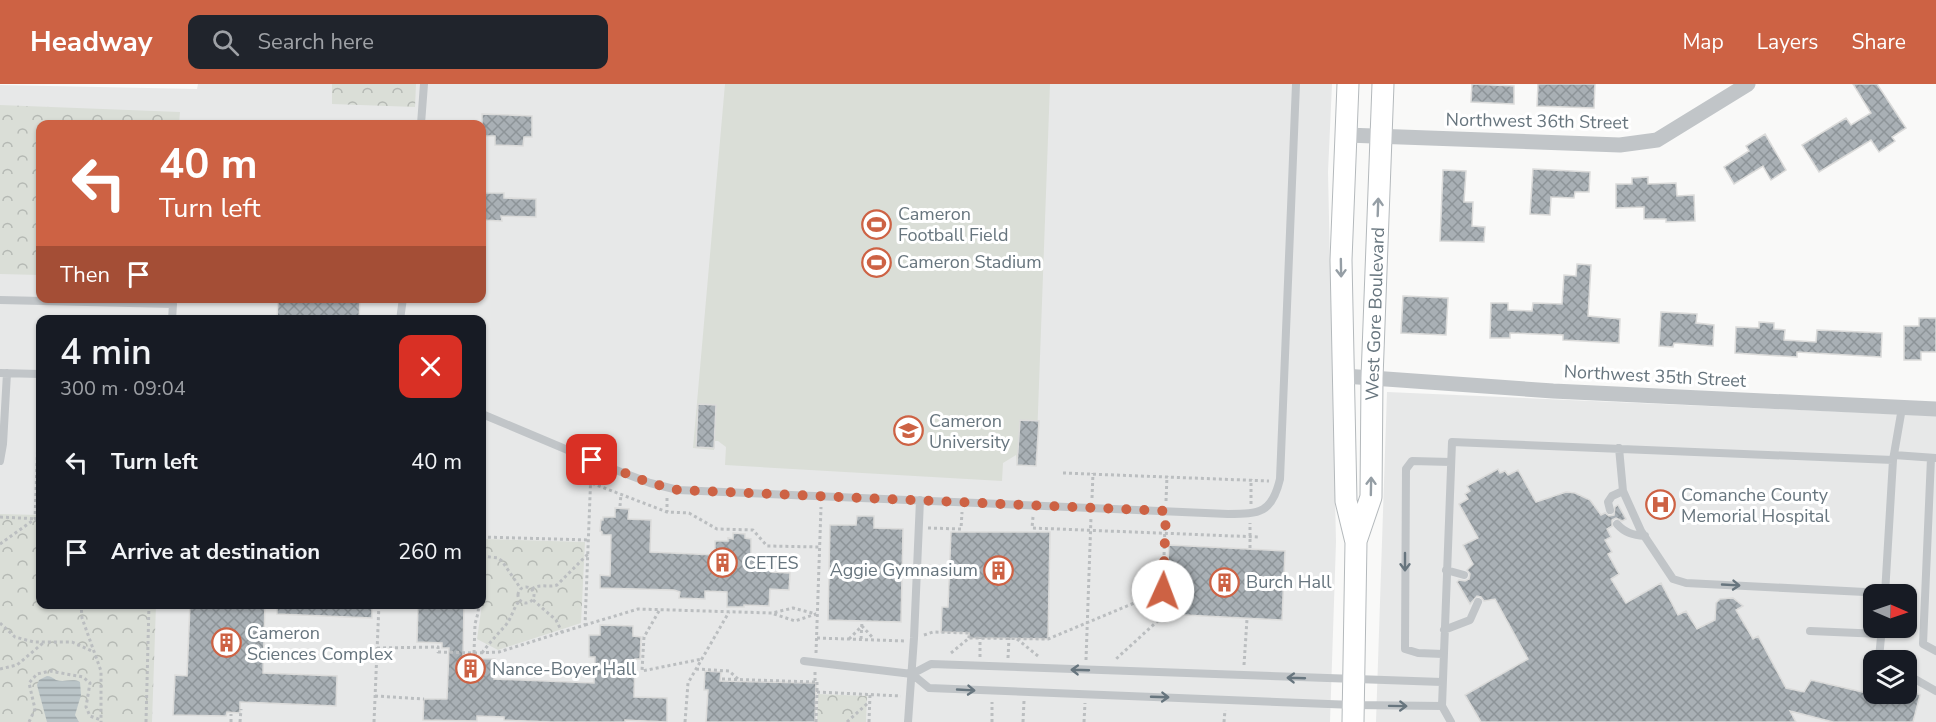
<!DOCTYPE html>
<meta charset="utf-8">
<style>
:root{--surface:#171b24;--page:#20242c;--text:#f1f3f6;--muted:#9ea1a6;--accent:#cd6244}
body{margin:0;font-family:"Nunito Sans",sans-serif;background:var(--page);color:var(--text);height:100vh;display:flex;flex-direction:column;font-size:22px;white-space:nowrap}
*{box-sizing:border-box;margin:0}
p{font-size:20px;color:var(--muted)}
.icon{flex:none;width:33px;height:33px;fill:none;stroke:currentColor;stroke-width:2;stroke-linecap:round;stroke-linejoin:round}
.map{position:relative;flex:1;overflow:hidden}
.drawer{position:absolute;left:36px;top:231px;width:450px;height:294px;display:flex;flex-direction:column;background:var(--surface);border-radius:12px;box-shadow:0 2px 4px #0004}
.drawer>*{flex:none}
.guide{position:absolute;left:36px;top:36px;width:450px;height:183px;border-radius:12px;box-shadow:0 2px 4px #0004;background:#cd6244;color:#fff;overflow:hidden}
.needle{width:39px;rotate:92deg}
.controls{position:absolute;left:1863px;top:500px;display:grid;gap:12px}
.controls a{display:grid;place-items:center;width:54px;height:54px;border-radius:12px;background:var(--surface);box-shadow:0 2px 4px #0004;font-size:30px}
.pin{position:absolute;display:grid;place-items:center;width:51px;height:51px;color:#fff;margin:-26px;border-radius:12px;box-shadow:0 3px 9px #0006}
.me{position:absolute;width:66px;margin:-33px;rotate:2deg;stroke-linejoin:round;filter:drop-shadow(0 0 4px #0008)}
.turn{display:flex;align-items:center;gap:21px;height:126px;padding:0 24px;font-size:27px}
.turn .icon{width:78px;height:78px;stroke-width:2.5}
.turn b{display:block;font-size:42px;line-height:51px}
.then{display:flex;align-items:center;height:57px;padding:0 24px;background:#0003;gap:12px;font-size:22px}
.round{display:grid;place-items:center;flex:none;width:63px;height:63px;border-radius:12px;background:var(--page)}
.head{display:flex;align-items:center;justify-content:space-between;height:102px;padding:0 24px}
h1{font-size:36px;font-weight:600;line-height:45px}
ul{padding:0;list-style:none}
li{display:flex;align-items:center;gap:18px;height:90px;padding:0 24px}
li div{flex:1}
li b{display:block;font-size:22px}
li em{font-style:normal}
header{display:flex;align-items:center;gap:36px;box-sizing:border-box;height:84px;padding:0 30px;background:var(--accent);color:#fff}
header strong{font-size:28px}
nav{display:flex;gap:33px;margin-inline-start:auto;font-size:21px}
.search{width:420px;height:54px;background:var(--page);display:flex;align-items:center;gap:15px;box-sizing:border-box;padding:0 21px;border-radius:12px;color:var(--muted);font-size:22px}
.map>svg:first-child{display:block}
</style>
<header>
<strong>Headway</strong>
<div class="search"><svg class="icon" aria-label="search" viewBox="0 0 24 24"><circle cx="10" cy="10" r="6"/><path d="M15 15l6 6"/></svg>Search here</div>
<nav><a>Map</a><a>Layers</a><a>Share</a></nav>
</header>
<div class="map">
<svg width="1936" height="638" viewBox="0 0 1936 638">
<defs>
<pattern id="forest-crowns" width="20" height="18" patternUnits="userSpaceOnUse" patternTransform="scale(1.5)"><rect width="20" height="18" fill="#daded7"/><path d="M2 6a3 3 0 1 1 6 0M12 15a3 3 0 1 1 6 0" fill="none" stroke="#b5b9b4"/></pattern>
<pattern id="water-rules" width="6" height="5" patternUnits="userSpaceOnUse" patternTransform="scale(1.5)"><rect width="6" height="5" fill="#bac4c7"/><path d="M0 2.5h6" fill="none" stroke="#9ba4a7"/></pattern>
<pattern id="building-cross-hatch" width="8" height="8" patternUnits="userSpaceOnUse" patternTransform="scale(1.5)"><rect width="8" height="8" fill="#a9b0b5"/><path d="M0 0l8 8M0 8l8-8" fill="none" stroke="#8d9498"/></pattern>
</defs>
<rect width="100%" height="100%" fill="#f9f9f8"/>
<path fill="#e7e8e8" fill-rule="evenodd" d="M198,0H1332L1328,88L1336,458L1330,638H0V1L197,5ZM40,40H482V214H40ZM40,236H482V520H40Z
M1387,308L1936,332V638H1376ZM1874,510H1906V543H1874ZM1874,576H1906V609H1874Z"/>
<path fill="#daded7" d="M725,0H1050L1036,382L1017,381L1016,371L1003,379L1002,397L725,381L726,363L718,357H715L714,366L693,364Z"/>
<path fill="url(#forest-crowns)" d="M332,0H416L415,23L332,20Z
M0,21L180,28L179,40H40V191L0,190Z
M0,430L40,431V520L156,521L152,638H0Z
M483,455L585,458L581,539L498,566L477,555L482,520Z
M818,610L867,612L866,638H817Z"/>
<path fill="url(#water-rules)" d="M47,592C50,592 53,594 56,596C64,599 72,594 80,598L81,611L75,631L79,638H47L37,601L39,596Z"/>
<path fill="url(#building-cross-hatch)" stroke="#dbdbda" stroke-width="1.5" d="M1472,0L1514,2V20L1471,18Z
M1538,0H1595L1594,24L1537,22Z
M1853,0H1877L1906,44L1892,53L1895,57L1879,68L1871,56L1819,88L1802,61L1846,34L1851,41L1871,29Z
M482,30L532,32V53H524L523,62L495,61V52H482Z
M1765,50L1786,86L1771,96L1763,82L1734,100L1724,83L1749,67L1746,62Z
M1533,85L1590,88L1589,108H1575L1574,114L1551,113L1550,131L1530,130Z
M1443,86L1466,87L1464,118H1473L1472,142L1485,143L1484,158L1440,157Z
M1648,93V100L1676,99L1677,112L1694,111L1695,137L1666,138V135H1644V123L1616,124V100H1632V94Z
M482,109H504V114L536,115V133L501,132L502,137L482,136Z
M1577,180L1591,181L1588,232L1620,235L1619,259L1563,256V251L1510,249V254H1490L1491,219H1508V226L1532,227L1533,219L1562,220L1564,191L1576,192Z
M1403,212L1448,214L1446,251L1401,249Z
M278,214L360,216L359,236H277Z
M1661,228L1697,230L1696,239L1714,241L1713,262L1674,259L1673,263L1659,262Z
M1919,234H1936V268H1921V276H1904V242H1919Z
M1759,238L1774,239V245L1785,246L1784,256L1816,258L1817,246L1882,249L1881,273L1797,268V273L1735,269L1736,243L1759,244Z
M698,320L716,321L714,364L696,363Z
M1020,336L1039,337L1036,382L1017,381Z
M1498,385L1500,389L1505,387L1508,391L1518,386L1536,418L1566,408L1575,409L1590,416L1601,431L1605,429L1609,432L1614,431L1615,423L1618,421L1626,435L1622,437L1616,434L1612,436V442L1607,445L1611,453L1605,456L1612,468L1608,470L1619,490L1611,495L1626,519L1661,499L1678,531L1686,527L1697,545L1715,536L1716,519L1720,515L1733,514L1743,522L1736,526L1753,555L1758,552L1786,604L1804,608L1811,596L1880,612L1881,609H1906V605L1920,611L1913,638H1833L1790,627L1796,638H1481L1465,611L1528,575L1495,515L1484,517L1481,513L1477,512L1470,520L1457,498L1459,496L1465,497L1469,495L1470,490L1467,486L1473,480L1463,461L1478,454L1459,420L1468,415L1465,410L1470,407L1467,402Z
M615,424L629,425L628,435L651,436L650,468L715,471V457H728V454L733,455V449L745,450V454L751,455V470L771,471V488L790,489L789,506L770,505L769,522L744,521V523H727V508L705,507V515L679,514L680,508L674,506L600,504V491L610,492L611,451H602V448L600,447L601,436H603V433H615Z
M857,432H874V444L903,445L901,538L828,536L830,441H856Z
M951,448H1050L1048,555L969,554V549L941,548L942,523H948Z
M1169,461L1285,467L1282,536L1165,530Z
M190,520H265L263,589L337,592L336,622L240,618V629L227,628L226,632L173,631L175,591L187,592Z
M277,520H372V534L277,530Z
M418,520H464L463,574L495,575L494,595L594,599L595,573H589V551H600V541L633,542V552L641,553L640,575H635L634,613L667,614V638L625,636V638H552L504,636V633L477,632V637L423,636L424,615H447L449,564H442V559L417,558Z
M705,587L721,588L720,597L816,599L815,638H706L708,606H704Z"/>
<g fill="none" stroke-linecap="round" stroke-linejoin="round">
<defs>
<path id="secondary" d="M1348,0L1341,176L1346,417L1356,458L1353,638
M1356,457L1371,413L1372,294L1383,0"/>
</defs>
<use href="#secondary" stroke="#b4b9bc" stroke-width="23"/>
<path stroke="#bbbec0" stroke-width="3" stroke-dasharray="3 3" stroke-linecap="butt" d="M570,380L586,397L667,428L689,429L717,445L753,446L767,462L820,463
M1063,389L1269,397
M667,414V428
M1092,414L1093,389
M482,415L484,344
M1166,417L1167,392
M1251,420V395
M620,422L621,410
M0,433L40,435
M1033,433L1032,444L1259,453
M928,444L961,445L962,428
M482,453L589,456
M0,460L35,435L40,301
M1250,464V439
M482,472L498,474L502,477L521,505
M518 511a8 8 0 1 1 16 0a8 8 0 1 1-16 0Z
M532,505C540,499 548,504 557,501L588,470
M1163,507L1165,439
M533,516L556,536L562,548
M81,520L82,534L101,587V638
M659,527L644,553L642,587L702,575
M774,530L795,537L816,530
M0,539L15,553L34,558H72L94,568
M585,541L638,525L772,529L793,524L816,530
M924,551L933,548L969,549V554
M817,554L905,557
M849,555L862,542L873,554
M861,555L862,537
M1017,555L1038,572
M377,564L438,563V568L474,569L475,540L478,529L479,520
M474,569L499,568L585,541L591,387
M482,569C489,559 497,551 505,542C512,534 513,524 520,516
M816,569L821,423
M951,569L969,554L1048,555L1163,507L1162,533L1116,575
M980,573V554
M1008,574L1009,554
M1086,576L1091,433
M1244,581L1247,535
M0,585L17,581L43,559
M696,585L729,587L739,596
M815,588V598H817V608
M722,595L815,598
M375,612L424,615
M29,638L35,625L29,599L37,590L50,587L83,593L90,599L86,623L90,632L101,636
M146,638L149,520
M231,638V630
M240,638L241,625
M374,638L379,520
M685,638L688,599L729,528
M816,638L817,608L901,612
M847,638L869,618
M869,638L870,610
M992,638V618
M1023,638L1024,617
M1084,638L1085,619
M1224,638L1225,626"/>
<path stroke="#c1c5c8" stroke-width="8" d="M421,40L424,0
M0,216L173,220L172,236
M400,236L403,214
M0,289L40,290
M482,330L608,383L650,399L678,406L1228,430C1260,430 1272,429 1280,395L1296,0
M1619,364L1623,407L1641,447L1673,495L1686,499L1885,509
M1894,371L1936,374
M1931,374L1923,560L1936,567
M0,377L3,360L7,289
M1610,426L1608,418L1612,412L1623,407
M1617,440C1625,449 1633,451 1645,452
M1446,486L1464,491
M1885,510L1893,376L1902,324
M1444,546L1470,536L1478,518
M1810,547L1882,550
M1443,570L1418,569L1405,565L1406,385L1412,377L1451,378
M1882,576L1879,574L1882,543
M804,577L912,590L929,604L1354,621L1442,622
M912,590L931,580L1442,598
M1906,590L1936,607
M908,638L914,554L920,416
M1451,638L1442,622L1452,358L1893,376"/>
<path stroke="#c1c5c8" stroke-width="15" d="M1346,51L1620,61L1657,56L1748,0
M1344,292L1553,307L1936,325"/>
<use href="#secondary" stroke="#fff" stroke-width="21"/>
</g>
<defs><path id="oneway-shaft" d="M-6 0H5M1.5-3L5.5 0L1.5 3" fill="none" stroke-width="1.6" stroke-linecap="round" stroke-linejoin="round" transform="scale(1.5)"/></defs>
<g stroke="#959ea5">
<use href="#oneway-shaft" transform="translate(1378 123) rotate(-88)"/>
<use href="#oneway-shaft" transform="translate(1341 184) rotate(89)"/>
<use href="#oneway-shaft" transform="translate(1371 402) rotate(-89)"/>
</g>
<g stroke="#67757e">
<use href="#oneway-shaft" transform="translate(1405 478) rotate(90)"/>
<use href="#oneway-shaft" transform="translate(1731 501) rotate(3)"/>
<use href="#oneway-shaft" transform="translate(1080 586) rotate(-178)"/>
<use href="#oneway-shaft" transform="translate(1296 594) rotate(-178)"/>
<use href="#oneway-shaft" transform="translate(966 606) rotate(3)"/>
<use href="#oneway-shaft" transform="translate(1160 613) rotate(2)"/>
<use href="#oneway-shaft" transform="translate(1398 622) rotate(1)"/>
</g>
<g fill="none" stroke-linecap="round" stroke-linejoin="round">
<path stroke="#cd6244" stroke-width="10" stroke-dasharray="0 18" d="M592,376L650,399L678,406L1166,427L1163,507"/>
</g>
<defs>
<symbol id="stadium-ring" viewBox="-11 -11 22 22"><circle r="9.5" fill="#fff" stroke="#cd6244" stroke-width="1.5"/><path d="M0-5a6.5 5 0 1 0 0 10a6.5 5 0 1 0 0-10ZM-3.5-1.8h7v3.6h-7Z" fill="#cd6244"/></symbol>
<symbol id="university-ring" viewBox="-11 -11 22 22"><circle r="9.5" fill="#fff" stroke="#cd6244" stroke-width="1.5"/><path d="M0-5L7-2L0 1L-7-2ZM-4 1L0 2.5L4 1V4Q0 6-4 4Z" fill="#cd6244"/></symbol>
<symbol id="hospital-ring" viewBox="-11 -11 22 22"><circle r="9.5" fill="#fff" stroke="#cd6244" stroke-width="1.5"/><path d="M-5-5h3v3.5h4V-5h3V5h-3V1.5h-4V5h-3Z" fill="#cd6244"/></symbol>
<symbol id="building-ring" viewBox="-11 -11 22 22"><circle r="9.5" fill="#fff" stroke="#cd6244" stroke-width="1.5"/><path d="M-4-6H4V6H1V3H-1V6H-4ZM-2.5-4.3h1.7v1.8h-1.7ZM.8-4.3h1.7v1.8H.8ZM-2.5-1h1.7V.8h-1.7ZM.8-1h1.7V.8H.8Z" fill="#cd6244"/></symbol>
</defs>
<g fill-rule="evenodd">
<use href="#stadium-ring" x="860" y="124" width="33" height="33"/>
<use href="#stadium-ring" x="860" y="162" width="33" height="33"/>
<use href="#university-ring" x="892" y="330" width="33" height="33"/>
<use href="#hospital-ring" x="1644" y="404" width="33" height="33"/>
<use href="#building-ring" x="706" y="462" width="33" height="33"/>
<use href="#building-ring" x="982" y="470" width="33" height="33"/>
<use href="#building-ring" x="1208" y="482" width="33" height="33"/>
<use href="#building-ring" x="210" y="542" width="33" height="33"/>
<use href="#building-ring" x="454" y="568" width="33" height="33"/>
</g>
<g text-anchor="middle" dominant-baseline="central" stroke-width="6" stroke-linejoin="round" paint-order="stroke">
<g font-size="18" fill="#67757e" stroke="#fff">
<text transform="translate(1537 37) rotate(1)">Northwest 36th Street</text>
<text transform="translate(1375 230) rotate(-88)">West Gore Boulevard</text>
<text transform="translate(1655 292) rotate(3)">Northwest 35th Street</text>
</g>
<g font-size="18" fill="#67757e" stroke="#fff" text-anchor="start">
<text x="898" y="130">Cameron<tspan x="898" dy="21">Football Field</tspan></text>
<text x="897" y="178">Cameron Stadium</text>
<text x="929" y="337">Cameron<tspan x="929" dy="21">University</tspan></text>
<text x="1681" y="411">Comanche County<tspan x="1681" dy="21">Memorial Hospital</tspan></text>
<text x="744" y="479">CETES</text>
<text x="978" y="486" text-anchor="end">Aggie Gymnasium</text>
<text x="1246" y="498">Burch Hall</text>
<text x="247" y="549">Cameron<tspan x="247" dy="21">Sciences Complex</tspan></text>
<text x="492" y="585">Nance-Boyer Hall</text>
</g>
</g>
</svg>
<div class="controls">
<a><svg class="needle" viewBox="-14 -14 28 28"><path d="M0-13l5 13h-10z" fill="#e53935"/><path d="M0 13l5-13h-10z" fill="#9ea1a6"/></svg></a>
<a><svg class="icon" aria-label="layers" viewBox="0 0 24 24"><path d="M12 4l9 5-9 5-9-5zM3 14l9 5 9-5"/></svg></a>
</div>
<div class="pin" style="left:592px;top:376px;background:#d93025"><svg class="icon" aria-label="arrive" viewBox="0 0 24 24"><path d="M6 21V4h12l-3 4 3 4H6"/></svg></div>
<svg class="me" style="left:1163px;top:507px" viewBox="-20 -20 40 40"><circle r="19" fill="#fff"/><path d="M0-13L10 11 0 6-10 11z" fill="#cd6244"/></svg>
<div class="guide">
<div class="turn"><svg class="icon" aria-label="left" viewBox="0 0 24 24"><path d="M17 20v-9H6M10 6l-5 5 5 5"/></svg><div><b>40 m</b>Turn left</div></div>
<div class="then">Then<svg class="icon" aria-label="arrive" viewBox="0 0 24 24"><path d="M6 21V4h12l-3 4 3 4H6"/></svg></div>
</div>
<section class="drawer">
<div class="head"><div><h1>4 min</h1><p>300 m · 09:04</p></div><a class="round" style="background:#d93025;color:#fff"><svg class="icon" aria-label="close" viewBox="0 0 24 24"><path d="M6 6l12 12M18 6L6 18"/></svg></a></div>
<ul>
<li><svg class="icon" aria-label="left" viewBox="0 0 24 24"><path d="M17 20v-9H6M10 6l-5 5 5 5"/></svg><div><b>Turn left</b></div><em>40 m</em></li>
<li><svg class="icon" aria-label="arrive" viewBox="0 0 24 24"><path d="M6 21V4h12l-3 4 3 4H6"/></svg><div><b>Arrive at destination</b></div><em>260 m</em></li>
</ul>
</section>
</div>
